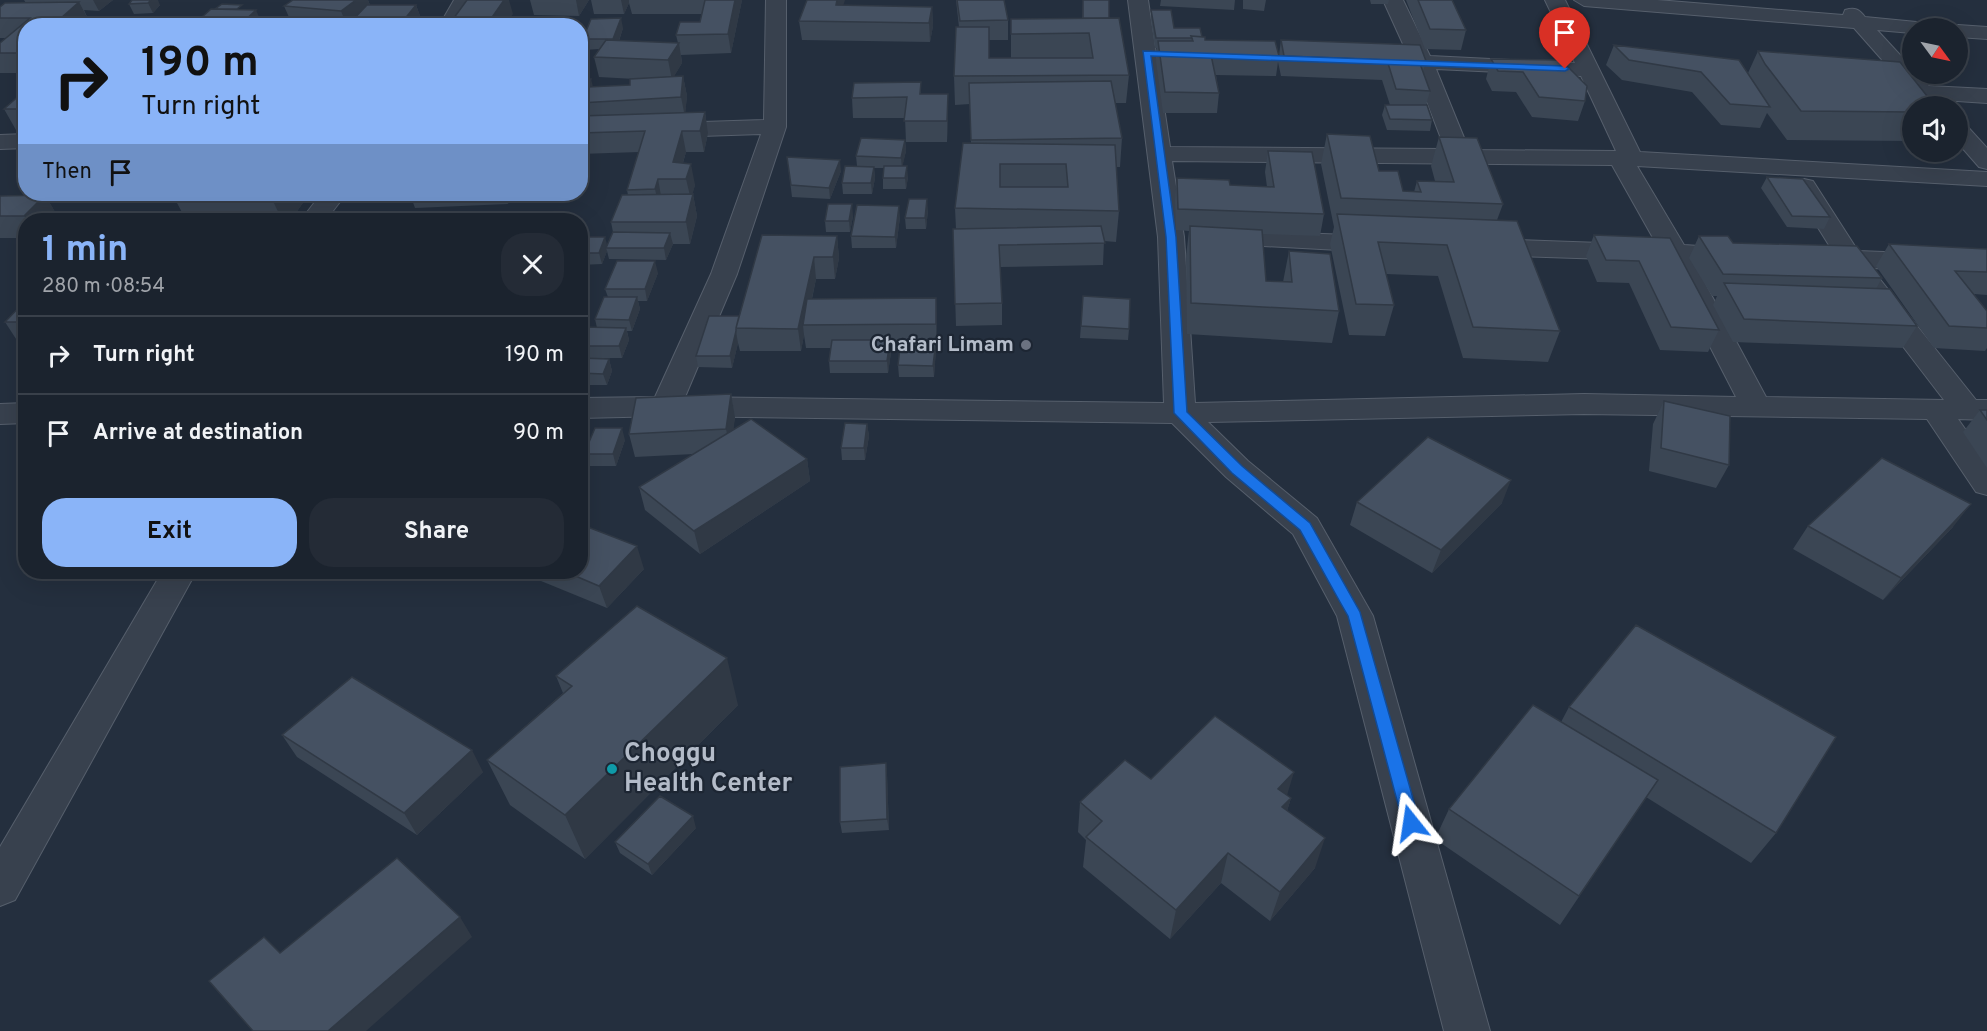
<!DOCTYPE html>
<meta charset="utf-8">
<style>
:root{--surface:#1b232e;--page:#242b36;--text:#f1f3f6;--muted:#a0a4aa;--line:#39404a;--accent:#8ab4f8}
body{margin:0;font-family:Overpass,sans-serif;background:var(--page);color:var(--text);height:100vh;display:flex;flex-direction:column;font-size:22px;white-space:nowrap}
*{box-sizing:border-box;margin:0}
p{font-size:20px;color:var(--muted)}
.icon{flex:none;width:33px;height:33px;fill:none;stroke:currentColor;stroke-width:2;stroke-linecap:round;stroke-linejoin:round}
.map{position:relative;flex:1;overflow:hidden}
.side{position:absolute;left:18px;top:213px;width:570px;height:366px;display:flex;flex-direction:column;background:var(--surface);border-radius:24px;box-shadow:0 6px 24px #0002,0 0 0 2px var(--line)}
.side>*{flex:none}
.guide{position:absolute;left:18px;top:18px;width:570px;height:183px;border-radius:24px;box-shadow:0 6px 24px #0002,0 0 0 2px var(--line);background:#8ab4f8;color:#111;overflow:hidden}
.needle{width:39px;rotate:123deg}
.buttons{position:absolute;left:1902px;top:18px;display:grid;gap:12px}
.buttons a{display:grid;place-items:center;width:66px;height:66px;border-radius:50%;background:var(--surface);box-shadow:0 6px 24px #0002,0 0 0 2px var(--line);font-size:30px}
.pin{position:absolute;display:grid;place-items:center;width:51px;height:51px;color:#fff;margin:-62px -26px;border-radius:50% 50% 50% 0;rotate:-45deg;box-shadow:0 0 6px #0007}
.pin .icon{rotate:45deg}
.me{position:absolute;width:66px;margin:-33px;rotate:345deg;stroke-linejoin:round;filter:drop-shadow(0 0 4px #0008)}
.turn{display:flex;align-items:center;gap:21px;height:126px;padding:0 24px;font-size:27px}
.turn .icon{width:78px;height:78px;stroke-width:2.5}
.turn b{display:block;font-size:42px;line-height:51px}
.then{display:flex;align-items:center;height:57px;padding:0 24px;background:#0003;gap:12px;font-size:22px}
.round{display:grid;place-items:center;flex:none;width:63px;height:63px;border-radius:24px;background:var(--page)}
.head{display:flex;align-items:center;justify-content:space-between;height:102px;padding:0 24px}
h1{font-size:36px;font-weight:700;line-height:45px;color:var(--accent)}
.button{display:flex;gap:12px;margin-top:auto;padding:12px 24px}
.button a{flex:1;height:69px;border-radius:24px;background:var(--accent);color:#111;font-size:24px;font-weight:700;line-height:69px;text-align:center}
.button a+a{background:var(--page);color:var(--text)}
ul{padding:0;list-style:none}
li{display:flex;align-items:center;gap:18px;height:78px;padding:0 24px;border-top:2px solid var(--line)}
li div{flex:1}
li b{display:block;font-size:22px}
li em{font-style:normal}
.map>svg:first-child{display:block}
</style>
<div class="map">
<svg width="1987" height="1031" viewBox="0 0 1987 1031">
<rect width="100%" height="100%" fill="#242f3e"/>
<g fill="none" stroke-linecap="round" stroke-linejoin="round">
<defs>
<path id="minor" d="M454,0H474L459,26H439Z
M766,0H786V127L737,274L685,397L1164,403L1158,237L1128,0H1148L1170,147L1445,149L1414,68L1374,64L1370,60L1374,56L1408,55L1383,0H1403L1430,56L1575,63L1545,0H1565L1640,152L1987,172V186L1637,166L1684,245L1745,249L1749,255L1745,261L1736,263L1693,261L1766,397L1944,400L1842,267L1814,264L1810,258L1814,252L1832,250L1792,186L1795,181L1804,179L1813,181L1858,251L1987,256V272L1871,268L1976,400H1987V420L1958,419L1987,460V495L1976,492L1927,419L1584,414L1208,422L1248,461L1317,518L1373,616L1490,1031H1444L1337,616L1293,534L1226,477L1172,423L666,416L580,418V398L655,397L711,274L761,134L580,140V126L764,120ZM1436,69L1581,76L1616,151L1469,150ZM1172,161L1612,165L1657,245L1485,239L1476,241L1472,247L1476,253L1485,255L1666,261L1736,397L1584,394L1195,403L1184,237Z
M1574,0H1657L1843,15L1845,10C1855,7 1859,9 1865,17L1937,24L1940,28H1912V33L1877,30L1912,68V74H1917L1929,86L1987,89V103L1942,100L1946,106H1923L1854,28L1584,6Z
M1958,25L1987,27V39L1958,37V28H1950Z
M1958,123L1966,125L1987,148V169L1979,167L1958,143Z
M26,134V148L0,149V135Z
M321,194H346L326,220H301Z
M1218,230L1376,236L1385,239L1389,244L1385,249L1376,252L1209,243L1205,238L1209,233Z
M26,403V423L0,424V404Z
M162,572H196L15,900L0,906V847Z"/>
</defs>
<use href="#minor" stroke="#565f6c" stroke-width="2"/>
<use href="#minor" fill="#38414e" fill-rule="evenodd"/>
</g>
<path fill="#3b4654" d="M24,0H113L99,11L84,10L89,21L26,26V73H0V43L6,38H0V7L26,3Z
M132,0L160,5L153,13L134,14L129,4Z
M293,0H368L370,5H416L423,24L421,26H192L244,9L262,24H292L284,6Z
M530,0H589L579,16L534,15Z
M591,0H742L731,53L681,55L682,63L674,76H683L687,96L685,113L705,112L708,133L704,152H686L683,163L695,185L692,194H693L697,216L690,244H673L666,260L609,259L607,251L602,264L580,265V237L607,245L613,232L611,222L628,195L627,190L639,152L580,154V79L593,87L630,85L635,79L599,77L594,57L599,49L585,50L583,39L623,28L619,41L678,43L676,35L700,22L702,14H632L629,3L624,14H594Z
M956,0H1004L1008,20V40H989V58H1011V19L1082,18L1083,0L1109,18L1129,75L1126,103H1115L1122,138L1120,167H1116L1119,211L1116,242L1104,241L1103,265L1000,267L1002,303V325L956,326L953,229H956L955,208L971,143L970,104L955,105L954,76L959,27Z
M1161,0H1235L1234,10L1160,6Z
M1243,0H1266L1264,11L1243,9Z
M1370,0H1389L1388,4H1371Z
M1406,0H1452L1466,30L1461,50L1425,49Z
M843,5L932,7L933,26L930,42L802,40L799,21Z
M1151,10L1174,28L1202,37L1205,40L1279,55L1281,40L1426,61L1423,72L1430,91L1426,105L1432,120L1430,131L1387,130L1382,115L1385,105H1390L1382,80L1281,76L1278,62L1276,76L1216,75L1219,93L1217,113H1163L1156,61L1157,48H1155L1151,20Z
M1614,45L1748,73L1758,51L1912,106V141L1787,140L1767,113L1760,128L1721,125L1692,92L1622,80L1606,65Z
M1491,59L1561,60L1585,101L1578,121L1532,117L1516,92L1492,91L1486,79Z
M921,82V94L948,114L947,142H906L905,118H853L852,98Z
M26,93V129L16,130L4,109Z
M1327,134L1379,171L1403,191L1414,192L1417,181H1435L1431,166L1439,137L1503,204L1497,220L1560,331L1548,362L1463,358L1438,276L1386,274L1394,305L1385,336L1349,335L1330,244L1334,227L1321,164Z
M905,140L906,151L902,166L908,177L906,189H883V178L884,168H874L875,178L872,194H843L842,183L857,166L856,156Z
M1268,151L1324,214L1320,236L1262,234L1266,281L1283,282L1289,251L1339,311L1332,343L1187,334L1186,256L1189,231L1176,230L1175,200L1177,178L1230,185L1267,187L1265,172Z
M787,157L841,171L830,199L792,197Z
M1767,177L1830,217L1824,229L1787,227L1761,188Z
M99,194H160L157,197L102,198Z
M181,194H309L291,220H186L176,201Z
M353,194H390L387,199L356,202Z
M410,194H512L508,204L415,208Z
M45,195L58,217L54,220H26V238H0V196Z
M928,210L926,229H906L905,218Z
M853,216L850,232H826L825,221Z
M900,217L896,248H852L851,236Z
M1594,235L1670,238L1719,330L1708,352L1660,350L1629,283L1597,282L1586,256Z
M837,236L839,258L835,279H816L812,299L936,298L937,320L936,346L934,377H899L898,365L900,347H891V352L888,373H830L829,361L831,348H806L804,335L801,351H740L738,343L732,368L698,367L696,356L739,316Z
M1699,236L1882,278L1876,289L1917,326L1903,348L1733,342L1713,305L1717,296H1712L1689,258Z
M1889,244L1987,249V295L1974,294L1987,311V348L1985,351L1934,348L1876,266Z
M658,273L647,301H638L640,309L632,331H627L629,340L622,358H580V309H584L588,321L585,327L597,328L595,319L608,297L605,289Z
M1083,296L1129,329L1128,340L1080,338Z
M5,322H26V345H20Z
M580,358L609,359L612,371L607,385H580Z
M731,394L735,417L733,429L807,459L810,481L700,554L645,510L639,487L694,454L635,457L629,434Z
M1664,401L1729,465L1716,488L1649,471L1653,424Z
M1980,410H1987V468L1963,432Z
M867,424L869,436L865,460H842L841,448Z
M625,440L616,466H588L584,454Z
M1357,502L1502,503L1432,573L1350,525Z
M1808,526L1953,527L1883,600L1793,549Z
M644,569L607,608L519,572H580Z
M556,676L738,705L585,859L510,805L487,760L563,693Z
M1569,707L1776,833L1751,863L1646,797L1560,925L1435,839L1449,809L1561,722Z
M282,735L483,772L417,835L297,757Z
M886,763L887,774L889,830L842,833L840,822Z
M1151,779L1287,796L1291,798L1287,811L1315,868L1270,921L1221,883L1170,939L1083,867L1086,840L1078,832L1080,802Z
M696,828L652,875L620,853L615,842Z"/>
<path fill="#303945" d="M93,0H113L99,11Z
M151,0H158L160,5L153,13L148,3Z
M356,0H368L372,12L347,26L341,11Z
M504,0H509L513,14L505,26H486Z
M576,0H589L579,16Z
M621,0H629V3L624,14Z
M735,0H742L731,53L728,34Z
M837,0H845L838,21L836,5Z
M79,2L89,21L84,26H52Z
M416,5L423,24L421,26H399Z
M932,7L933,26L930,42L929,23Z
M256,10L263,26H239Z
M621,18L623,28L616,49L613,39Z
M679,43L682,63L672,80L668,60Z
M26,49V61L21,53Z
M683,76L687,96L685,117L681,97Z
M591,79L596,99L588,87Z
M948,94V114L947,142V121Z
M705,112L708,133L704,152L700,131Z
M682,131L686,152L678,179L673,162Z
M905,140L906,151L902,169L901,158Z
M840,160L841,171L830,199L829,188Z
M691,164L695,185L691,200L686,179Z
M907,166L908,177L906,189L905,178Z
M874,167L875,178L872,194L871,183Z
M658,179L662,201L660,211L655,189Z
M276,194H309L291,220H282L272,199Z
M385,194H390L387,199Z
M504,194H512L508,204Z
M693,194L697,216L690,244L686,222Z
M45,195L58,217L54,220H27L24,216Z
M927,199L928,210L926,229L925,218Z
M852,204L853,216L850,232L849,221Z
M899,206L900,217L896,248L895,237Z
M670,233L673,244L666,260L664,248Z
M837,236L839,258L835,279L833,257Z
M605,237L608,248H606L607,251L602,264L599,253Z
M814,257L816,279L806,325H803L804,335L801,351L798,329Z
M655,261L658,273L647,301L645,289Z
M637,297L640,309L632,331L629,320Z
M936,298L937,320L936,346Z
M584,309L588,321L580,337V318Z
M626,328L629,340L622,358L619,346Z
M736,331L738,343L732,368L730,356Z
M890,340L891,352L888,373L887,361Z
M936,340V352L934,377L933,366Z
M609,359L612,371L607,385L603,374Z
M731,394L735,417L731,452L726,429Z
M867,424L869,436L865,460L864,448Z
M622,428L625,440L616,466L613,454Z
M807,459L810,481L700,554L694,531Z
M1511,480L1502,503L1432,573L1441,550Z
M1971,504L1953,527L1883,600L1901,578Z
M637,546L644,569L607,608L599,586Z
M727,658L738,705L585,859L565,815Z
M472,750L483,772L417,835L404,813Z
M886,763L887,774L889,830L887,819Z
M1294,772L1285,802L1278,789Z
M1291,798L1282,828V807Z
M693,816L696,828L652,875L648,864Z
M1325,838L1315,868L1270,921L1280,892Z
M1228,853L1221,883L1170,939L1176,910Z
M460,917L472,937L366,1031H328Z"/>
<path fill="#455162" stroke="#303945" stroke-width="1.5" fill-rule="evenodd" d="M132,0H151L148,3L129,4Z
M293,0H356L341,11L284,6Z
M467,0H504L486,26H448Z
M705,0H735L728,34L676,35L680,22H700Z
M807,0H837L836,5L932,7L929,23L799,21Z
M957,0H1004L1008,20L960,21Z
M1083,0H1109V18H1083Z
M1418,0H1452L1466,30L1430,29Z
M79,2L52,26H26V49L21,53H0V43L30,18H0V7L5,3Z
M222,4L242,5L237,9H215Z
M367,5H416L399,26H347Z
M211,9L256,10L239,26H192Z
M1151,10H1171L1174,28H1200L1202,37L1191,36L1192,38H1156Z
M621,18L613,39H583L591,19Z
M1119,18L1129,75L954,76L956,27H989V58H1093L1089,33L1011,34V19Z
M267,21L309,26H260Z
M1191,36L1205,37V40L1275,41L1279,56L1211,55L1219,93L1165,92L1158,41H1193Z
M606,40L679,43L668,60L594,57Z
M1281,40L1420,45L1426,61H1419L1430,91L1396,89L1387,60L1284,56Z
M1614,45L1739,60L1770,107L1730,104L1701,72L1629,60Z
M1758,51L1900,62L1935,106H1912V112L1801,111L1765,64Z
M1491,59L1561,60L1587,86L1585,101L1539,97L1523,72L1498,71Z
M683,76L681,97L580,103V79H591L588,87L630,85V79Z
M1111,81L1122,138L971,140L969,83Z
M921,82L920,94H948L947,121H904L907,97L852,98L854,83Z
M22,93H26V109H4Z
M1385,105H1427L1432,120L1390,119Z
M705,112L700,131H682L673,162L691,164L686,179H658L655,189L627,190L645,131L580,133V116Z
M1327,134L1370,136L1379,171H1398L1403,191L1421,192L1417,181L1454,182L1439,137L1477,138L1503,204L1341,198Z
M861,138L905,140L901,158L856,156Z
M963,143L1115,145L1119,211L955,208ZM1000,164H1066L1068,187H1000Z
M1268,151L1312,152L1324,214L1178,209L1177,178L1229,180L1230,185L1274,187Z
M787,157L840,160L829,188L791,185Z
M845,166L874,167L871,183H842Z
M884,166H907L905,178H883Z
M1767,177L1803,179L1830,217L1792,216Z
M181,194H276L272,199L176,201Z
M693,194L686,222H611L622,195Z
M45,195L24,216H0V196Z
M909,199H927L925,218H905Z
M828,204H852L849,221H825Z
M857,205L899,206L895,237L851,236Z
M1337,214L1517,221L1560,331L1473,327L1447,245L1378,242L1394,305L1356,304Z
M1101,226L1105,243L999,245L1002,303L955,304L953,229Z
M1190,226L1262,230L1266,281L1292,282L1289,251L1330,254L1339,311L1191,303Z
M613,232L670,233L664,248H606Z
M762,235L837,236L833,257H814L798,329L736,328Z
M1594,235L1670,238L1719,330L1671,327L1639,261L1606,260Z
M1699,236H1728L1733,243L1857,246L1882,278L1723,274Z
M580,237H605L599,253H580Z
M1889,244L1987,249V272L1955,271L1987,311V328L1949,326Z
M617,261H655L645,289H605Z
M1724,283L1890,289L1917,326L1744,319Z
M1083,296L1130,299L1129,329L1081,326Z
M604,297H637L629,320L595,319Z
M936,298V324L803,325L807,299Z
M26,300V322H5Z
M580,309H584L580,318Z
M709,316H739L736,328V331L730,356H696Z
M583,327L626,328L619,346H580V333Z
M832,340H890L887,361H829Z
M901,340H936L933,366L898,365Z
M580,358L609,359L603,374L580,373Z
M731,394L726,429L629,434L636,398Z
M1664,401L1730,416L1729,465L1661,448Z
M1980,410H1987V420Z
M751,419L807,459L694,531L639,487Z
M845,423L867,424L864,448H841Z
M595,428H622L613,454H584Z
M1428,437L1511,480L1441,550L1357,502Z
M1882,458L1971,504L1901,578L1808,526Z
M580,524L637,546L599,586L566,572H580Z
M637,606L727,658L565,815L487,760L572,686L556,676Z
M1636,625L1836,737L1776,833L1569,707Z
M352,677L472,750L404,813L282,735Z
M1533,705L1658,780L1579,896L1449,809Z
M1215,716L1294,772L1278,789L1291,798L1282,807L1325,838L1280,892L1228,853L1176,910L1086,837L1102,821L1080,802L1125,760L1151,779Z
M886,763L887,819L840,822V767Z
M660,796L693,816L648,864L615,842Z
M397,858L460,917L328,1031H253L209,981L264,937L280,953Z"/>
<path fill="#1a73e8" stroke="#114b97" stroke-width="1.5" d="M1143,51L1565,66L1569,69L1565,71L1151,56L1176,237L1187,412L1242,466L1310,523L1360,612L1420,823L1417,829L1411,831L1405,829L1403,823L1348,616L1340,602L1300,530L1232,473L1174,413L1166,237Z"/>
<circle fill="#6b7280" stroke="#1d2633" stroke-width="2" cx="1026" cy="345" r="6"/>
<circle fill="#0f9aa8" stroke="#1d2633" stroke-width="2" cx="612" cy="769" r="6"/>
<g text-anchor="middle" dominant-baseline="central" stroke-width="4.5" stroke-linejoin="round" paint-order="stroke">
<g font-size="21" font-weight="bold" fill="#b4bcc9" stroke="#1d2633" text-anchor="end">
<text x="1014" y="345">Chafari Limam</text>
</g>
<g font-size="26" font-weight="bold" fill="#b4bcc9" stroke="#1d2633" text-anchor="start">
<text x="624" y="754">Choggu<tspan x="624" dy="30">Health Center</tspan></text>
</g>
</g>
</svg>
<div class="buttons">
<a><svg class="needle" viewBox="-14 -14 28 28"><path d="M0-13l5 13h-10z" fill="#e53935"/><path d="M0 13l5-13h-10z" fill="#a0a4aa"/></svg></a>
<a><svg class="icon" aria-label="sound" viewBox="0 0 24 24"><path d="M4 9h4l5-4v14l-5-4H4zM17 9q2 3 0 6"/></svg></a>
</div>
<div class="pin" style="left:1565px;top:69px;background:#d93025"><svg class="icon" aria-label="arrive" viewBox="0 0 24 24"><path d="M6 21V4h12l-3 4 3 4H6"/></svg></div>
<svg class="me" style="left:1411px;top:823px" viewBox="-20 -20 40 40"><path d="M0-17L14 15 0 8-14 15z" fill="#1a73e8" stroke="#fff" stroke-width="4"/></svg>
<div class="guide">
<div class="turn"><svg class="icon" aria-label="right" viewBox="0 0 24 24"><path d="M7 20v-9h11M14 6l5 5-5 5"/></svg><div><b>190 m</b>Turn right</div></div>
<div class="then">Then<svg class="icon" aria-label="arrive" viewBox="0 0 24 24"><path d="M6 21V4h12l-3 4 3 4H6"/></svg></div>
</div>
<section class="side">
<div class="head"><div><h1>1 min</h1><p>280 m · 08:54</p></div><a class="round"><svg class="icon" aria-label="close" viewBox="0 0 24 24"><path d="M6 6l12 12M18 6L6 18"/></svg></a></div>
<ul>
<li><svg class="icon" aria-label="right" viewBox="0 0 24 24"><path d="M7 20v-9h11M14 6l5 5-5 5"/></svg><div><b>Turn right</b></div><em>190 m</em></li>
<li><svg class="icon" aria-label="arrive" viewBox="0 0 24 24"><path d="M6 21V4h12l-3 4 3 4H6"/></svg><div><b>Arrive at destination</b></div><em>90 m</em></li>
</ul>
<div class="button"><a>Exit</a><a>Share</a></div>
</section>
</div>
